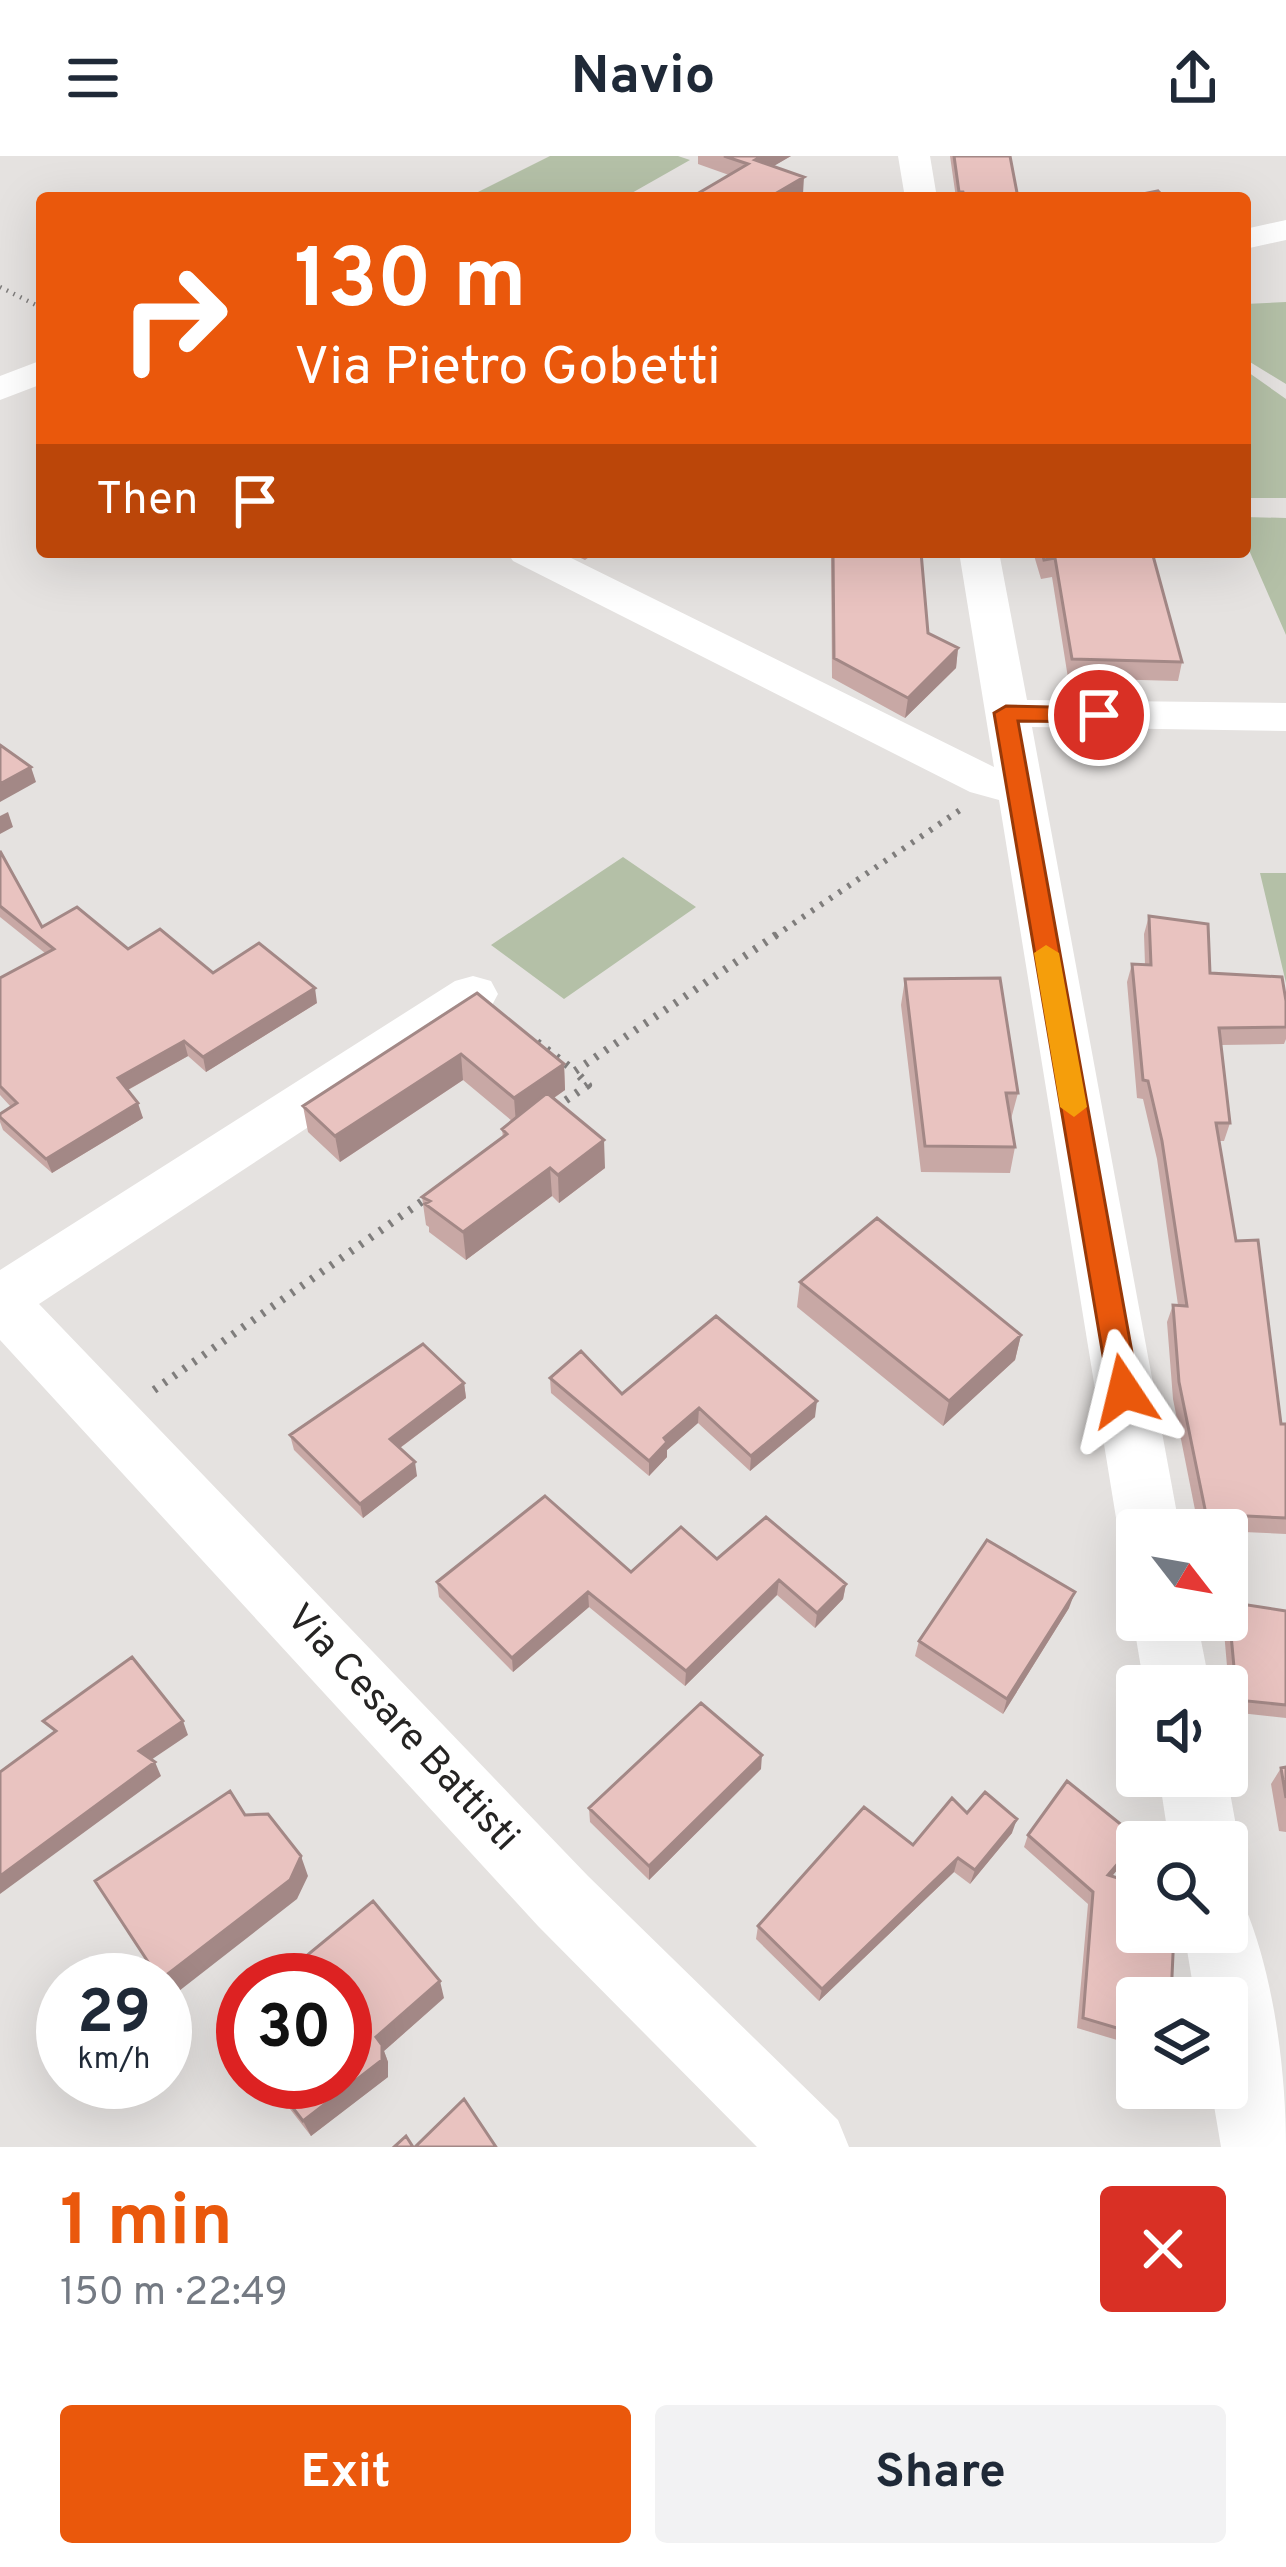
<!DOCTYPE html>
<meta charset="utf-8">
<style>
:root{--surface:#fff;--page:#f2f2f3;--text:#1f2937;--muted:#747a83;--accent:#ea580c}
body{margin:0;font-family:Overpass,sans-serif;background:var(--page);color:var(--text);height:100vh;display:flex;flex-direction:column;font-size:45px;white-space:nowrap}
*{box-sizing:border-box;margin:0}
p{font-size:39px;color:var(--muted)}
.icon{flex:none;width:66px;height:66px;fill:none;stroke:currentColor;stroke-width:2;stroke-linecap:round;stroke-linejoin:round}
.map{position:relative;height:1991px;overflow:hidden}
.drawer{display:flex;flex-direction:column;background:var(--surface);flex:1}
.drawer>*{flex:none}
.hud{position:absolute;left:36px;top:36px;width:1215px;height:366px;border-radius:12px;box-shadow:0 12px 48px #0002;background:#ea580c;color:#fff;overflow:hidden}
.needle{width:78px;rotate:121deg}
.fabs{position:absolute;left:1116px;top:1353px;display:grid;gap:24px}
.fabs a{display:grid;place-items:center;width:132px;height:132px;border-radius:12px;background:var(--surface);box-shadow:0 12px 48px #0002;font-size:60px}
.speed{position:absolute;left:36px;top:1797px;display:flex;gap:24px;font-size:60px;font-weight:700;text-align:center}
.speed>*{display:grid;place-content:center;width:156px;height:156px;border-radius:50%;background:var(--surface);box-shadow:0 12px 48px #0002;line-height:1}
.speed small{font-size:30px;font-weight:400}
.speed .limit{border:18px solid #d22;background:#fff;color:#111}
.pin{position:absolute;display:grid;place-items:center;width:102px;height:102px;color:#fff;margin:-51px;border:6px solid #fff;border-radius:50%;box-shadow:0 3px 12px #0007}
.me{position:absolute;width:132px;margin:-66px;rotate:350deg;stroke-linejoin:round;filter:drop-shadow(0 0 9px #0008)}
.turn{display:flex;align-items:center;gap:42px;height:252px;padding:0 60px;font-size:54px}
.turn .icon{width:156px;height:156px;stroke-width:2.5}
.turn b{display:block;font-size:84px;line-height:102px}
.then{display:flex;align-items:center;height:114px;padding:0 60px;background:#0003;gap:24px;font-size:45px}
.round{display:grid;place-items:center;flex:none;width:126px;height:126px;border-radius:12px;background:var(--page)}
.summary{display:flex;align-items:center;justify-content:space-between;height:204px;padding:0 60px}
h1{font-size:72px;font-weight:700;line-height:90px;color:var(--accent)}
.cta{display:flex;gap:24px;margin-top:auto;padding:24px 60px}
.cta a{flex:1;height:138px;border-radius:12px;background:var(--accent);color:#fff;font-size:48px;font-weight:700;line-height:138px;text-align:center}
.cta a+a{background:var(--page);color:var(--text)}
header{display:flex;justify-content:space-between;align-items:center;height:156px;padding:0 60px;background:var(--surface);font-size:54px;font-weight:700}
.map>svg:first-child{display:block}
</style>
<header><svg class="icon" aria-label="menu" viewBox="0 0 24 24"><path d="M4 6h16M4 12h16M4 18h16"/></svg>Navio<svg class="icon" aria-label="share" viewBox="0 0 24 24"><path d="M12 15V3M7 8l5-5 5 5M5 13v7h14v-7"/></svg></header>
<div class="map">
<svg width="1286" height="1991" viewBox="0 0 1286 1991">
<rect width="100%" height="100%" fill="#e5e2e0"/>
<path fill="#b4c0a7" d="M550,0H678L690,4L623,42H466Z
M1286,146V228L1245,203V148Z
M1245,214L1286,243V342H1248L1245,335Z
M1245,361L1286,362V479L1245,385Z
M623,701L696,751L564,843L491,789Z
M1260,717H1286V827Z"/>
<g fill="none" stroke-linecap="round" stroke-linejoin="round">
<path stroke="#7f7d7c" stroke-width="4.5" stroke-dasharray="1.5 6" stroke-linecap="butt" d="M0,131L42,152"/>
<path stroke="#7f7d7c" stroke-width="6" stroke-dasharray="3 8" stroke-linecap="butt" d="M775,780L960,654"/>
<path stroke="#7f7d7c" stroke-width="8" stroke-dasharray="3 9" stroke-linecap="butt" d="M537,886L575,915L779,777
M556,951L588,929L575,915
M154,1234L431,1039"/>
<path fill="#fff" fill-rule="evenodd" d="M898,0H930L937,42H905Z
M1286,64V84L1245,93V73Z
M42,204V228L0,244V220Z
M507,396H559L994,611L959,396H999L1027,544L1286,547V575L1032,571L1180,1374H1137V1397L1127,1394L1118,1374L999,644L970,636L513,405Z
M473,820L491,825L498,838L491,851L39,1148L588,1720L838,1964L849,1991H757L538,1770L0,1184V1114L455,825Z
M1137,1455V1464H1197L1210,1530H1144L1133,1464Z
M1159,1620H1227L1239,1686L1229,1710L1227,1686H1169Z
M1227,1743L1245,1751C1274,1820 1286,1916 1286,1991H1221L1211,1932H1227V1842H1195L1184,1776H1227Z"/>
</g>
<path fill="#c8a8a5" d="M698,0H791L773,10L803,38L796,42H697V38L729,19L698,8Z
M950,0H1010L1018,42H956Z
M568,396H596L585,404Z
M831,396H921L928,477L958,492L956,512L905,562L832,522Z
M1033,396H1152L1182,506L1178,525L1068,522L1052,421L1041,423Z
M0,695L42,771L317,847L206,916L188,900L128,934L143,962L52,1017L3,974L0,966V958L11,951L0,939V822L45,797L0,761Z
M1149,760L1210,817L1286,845V883L1284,888L1221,889L1230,967L1224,985H1219L1236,1085L1281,1268H1286V1378L1199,1374L1173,1243L1167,1166L1173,1149H1178L1157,1003L1143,943L1137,942L1127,826L1132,808L1145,809L1144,778Z
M905,823L1018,937L1011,963L1015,991L1010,1017L921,1016L901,849Z
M477,837L564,908L565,934L554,942L605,1012L559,1047L552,1040L466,1104L429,1076V1071L426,1069L422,1041L503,982L502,973L512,965L463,924L340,1006L308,976L303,950Z
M800,1126L1021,1179L1015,1204L943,1270L797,1151Z
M550,1222L622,1238L815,1261L750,1315L698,1267L667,1294V1301L649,1320L551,1237Z
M464,1227L466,1242L400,1292L417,1320L363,1362L294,1294L290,1279Z
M717,1403L846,1428L843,1443L815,1472L777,1439L685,1530L589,1451L513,1516L439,1441L437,1426L631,1416Z
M1228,1446L1286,1455V1562L1231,1556L1223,1464H1227Z
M1069,1452L1003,1558L915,1500L919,1485Z
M1286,1611V1676L1279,1675L1271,1628L1281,1612Z
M761,1613L649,1724L590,1666L589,1652Z
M967,1657L1012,1677L970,1728L954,1716L819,1845L756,1783L758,1770L913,1689Z
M1028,1679L1137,1686L1133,1695L1112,1720L1137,1842V1890L1077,1872L1088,1748L1024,1691Z
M444,1842L384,1895L388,1906V1921L311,1980L269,1926H345Z
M243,1852V1893L227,1866Z"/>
<path fill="#a38886" d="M762,0H791L755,21V4Z
M804,21L803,38L796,42H768Z
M958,492L956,512L905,562L908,542Z
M31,611L36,626L0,646V628Z
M8,656L13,671L0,678V660Z
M315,832L317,847L206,916L203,901Z
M184,885L188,900L122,937L118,922Z
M461,898L463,924L340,1006L335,980Z
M564,908L565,934L516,968L514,942Z
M138,947L143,962L52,1017L46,1003Z
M604,984L605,1012L559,1047L558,1019Z
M550,1012L552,1040L466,1104L463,1076Z
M1021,1179L1015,1204L943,1270L949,1245Z
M464,1227L466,1242L393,1297L390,1283Z
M817,1245L815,1261L750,1315L751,1300Z
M699,1252L698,1267L667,1294V1301L649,1320V1305L664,1282Z
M415,1306L417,1320L363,1362L360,1348Z
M779,1424L777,1439L685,1530L686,1515Z
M846,1428L843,1443L815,1472L817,1457Z
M588,1436L589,1451L513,1516L512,1502Z
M1075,1436L1069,1452L1003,1558L1007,1543Z
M183,1565L188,1579L145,1608L139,1595Z
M762,1599L761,1613L649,1724V1710Z
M155,1606L161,1620L0,1738V1720Z
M1017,1663L1012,1677L970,1728L975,1714Z
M1137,1686L1133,1695L1103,1731L1108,1719Z
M301,1700L308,1720L297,1743L170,1842L165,1833V1824H160Z
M958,1702L954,1716L819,1845L822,1833Z
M440,1825L444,1842L384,1895L388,1906V1921L311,1980L303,1965L376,1881Z"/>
<path fill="#e9c3c0" stroke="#a38886" stroke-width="3" d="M724,0H762L755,4L804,21L768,42H707L697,38L748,8Z
M954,0H1010L1018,42H965L963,36H959Z
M1158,35L1165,42H1123Z
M833,396H921L928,477L958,492L908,542L834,502Z
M1042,396H1152L1182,506L1072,503L1055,402L1044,404Z
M0,589L31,611L0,628Z
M0,695L42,771L77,751L128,793L160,773L213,817L259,787L315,832L203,901L184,885L118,922L138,947L46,1003L0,961V958L17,947L0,930V822L54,793L0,750Z
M1149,760L1208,768L1210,817L1282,821L1286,845V871L1219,872L1230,967H1216L1236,1085L1258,1084L1281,1268H1286V1362L1206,1358L1179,1226L1173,1149L1187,1150L1162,985L1148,925L1143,924L1132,808L1151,809Z
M1000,822L1018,937H1006L1015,991L925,990L905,823Z
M477,837L564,908L514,942L461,898L335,980L303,950Z
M547,937L604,984L558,1019L550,1012L463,1076L425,1048L430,1045L422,1041L507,978L502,973Z
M877,1062L1021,1179L949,1245L800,1126Z
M716,1160L817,1245L751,1300L699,1252L664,1282L667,1286L649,1305L550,1222L581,1195L622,1238Z
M423,1188L464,1227L390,1283L415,1306L360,1348L290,1279Z
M545,1340L631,1416L681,1371L717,1403L766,1361L846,1428L817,1457L779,1424L686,1515L588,1436L512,1502L437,1426Z
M987,1384L1075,1436L1007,1543L919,1485Z
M1228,1446L1286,1455V1549L1237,1544Z
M132,1501L183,1565L139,1595L155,1606L0,1720V1616L56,1575L43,1565Z
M701,1547L762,1599L649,1710L589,1652Z
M1286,1611V1642L1281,1612Z
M1067,1625L1139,1683L1108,1719L1137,1728V1776H1174L1171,1842H1137V1878L1083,1862L1093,1736L1028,1679Z
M230,1635L245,1659L268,1658L301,1700L290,1724L160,1824L95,1725Z
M985,1636L1017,1663L975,1714L958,1702L822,1833L758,1770L864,1651L913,1689L952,1642L967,1657Z
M373,1745L440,1825L376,1881L382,1889V1904L303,1965L273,1926H345V1824H277Z
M243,1852V1887L227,1866Z
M464,1943L496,1991H415Z
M406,1980L413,1991H394Z"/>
<path fill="#ea580c" stroke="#983908" stroke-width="3" d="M1006,550L1099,552L1110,559L1099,566L1018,565L1139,1235L1135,1244L1124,1248L1113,1244L1109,1235L994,557Z"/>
<path fill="#f59e0b" d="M1046,789L1059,797L1087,951L1074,961L1060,951L1034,797Z"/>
<g text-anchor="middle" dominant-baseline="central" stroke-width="12" stroke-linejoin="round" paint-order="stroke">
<g font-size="39" fill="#252423" stroke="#fff">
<text transform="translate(401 1573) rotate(47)">Via Cesare Battisti</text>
</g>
</g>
</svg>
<div class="fabs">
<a><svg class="needle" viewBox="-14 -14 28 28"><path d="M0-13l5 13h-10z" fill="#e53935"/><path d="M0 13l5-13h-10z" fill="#747a83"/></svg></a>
<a><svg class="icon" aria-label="sound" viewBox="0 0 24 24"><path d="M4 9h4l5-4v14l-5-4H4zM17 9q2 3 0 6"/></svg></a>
<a><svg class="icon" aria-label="search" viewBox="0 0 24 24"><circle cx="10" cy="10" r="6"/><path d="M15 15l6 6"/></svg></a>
<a><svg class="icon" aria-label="layers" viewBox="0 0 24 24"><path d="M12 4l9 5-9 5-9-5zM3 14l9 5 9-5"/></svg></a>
</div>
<div class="speed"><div>29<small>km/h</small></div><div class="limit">30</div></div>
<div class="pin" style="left:1099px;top:559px;background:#d93025"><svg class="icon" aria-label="arrive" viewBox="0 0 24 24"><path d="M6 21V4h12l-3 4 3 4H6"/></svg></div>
<svg class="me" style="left:1124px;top:1235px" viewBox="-20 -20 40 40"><path d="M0-17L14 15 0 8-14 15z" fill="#ea580c" stroke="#fff" stroke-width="4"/></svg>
<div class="hud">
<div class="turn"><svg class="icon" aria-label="right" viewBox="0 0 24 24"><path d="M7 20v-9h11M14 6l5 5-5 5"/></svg><div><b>130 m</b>Via Pietro Gobetti</div></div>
<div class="then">Then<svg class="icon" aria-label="arrive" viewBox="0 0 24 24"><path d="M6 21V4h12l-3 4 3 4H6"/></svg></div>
</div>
</div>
<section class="drawer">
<div class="summary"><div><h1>1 min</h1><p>150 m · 22:49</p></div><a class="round" style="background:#d93025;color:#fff"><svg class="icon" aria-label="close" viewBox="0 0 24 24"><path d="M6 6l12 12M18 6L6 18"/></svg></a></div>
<div class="cta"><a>Exit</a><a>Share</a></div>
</section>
